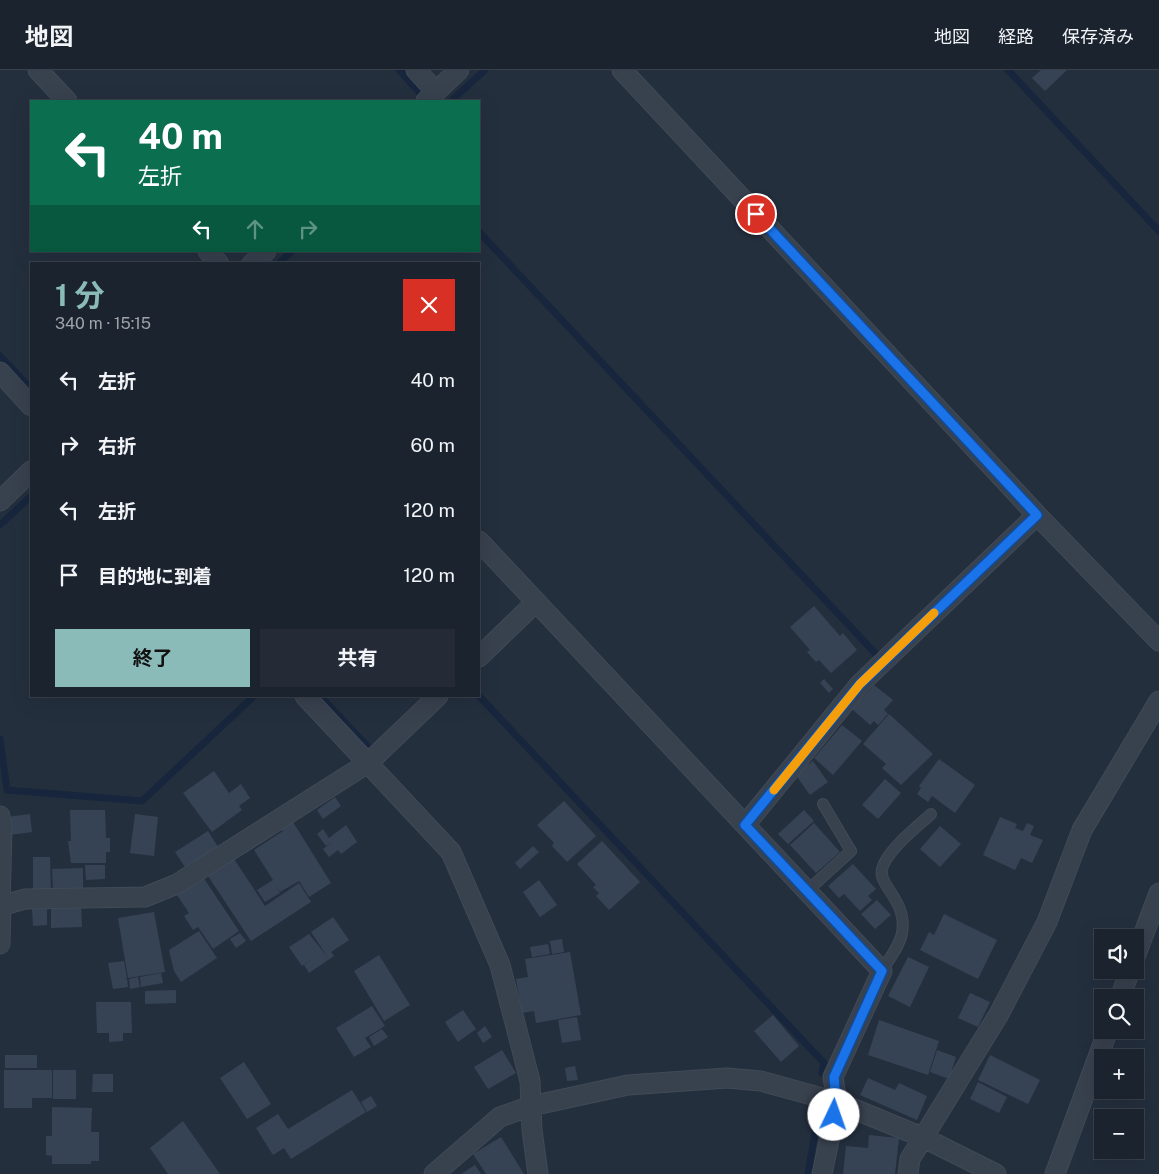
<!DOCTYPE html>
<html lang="ja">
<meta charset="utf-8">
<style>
:root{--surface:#1b232e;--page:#242b36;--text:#f1f3f6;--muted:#a0a4aa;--line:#39404a;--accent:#8bbbb9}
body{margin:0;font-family:"Public Sans","Noto Sans JP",sans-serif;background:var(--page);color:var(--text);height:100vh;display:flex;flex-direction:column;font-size:19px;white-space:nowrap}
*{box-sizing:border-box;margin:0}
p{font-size:16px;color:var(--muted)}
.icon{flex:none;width:28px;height:28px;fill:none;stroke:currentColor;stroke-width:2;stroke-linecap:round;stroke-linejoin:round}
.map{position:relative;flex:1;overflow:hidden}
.panel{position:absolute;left:30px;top:192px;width:450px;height:435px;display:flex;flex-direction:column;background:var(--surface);border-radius:0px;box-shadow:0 5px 20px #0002,0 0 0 1px var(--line)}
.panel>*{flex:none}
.top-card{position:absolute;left:30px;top:30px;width:450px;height:152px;border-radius:0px;box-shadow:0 5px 20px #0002,0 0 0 1px var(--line);background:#0b6e4f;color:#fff;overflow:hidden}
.tools{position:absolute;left:1094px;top:859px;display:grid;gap:10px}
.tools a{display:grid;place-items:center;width:50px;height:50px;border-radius:0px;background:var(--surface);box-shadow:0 5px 20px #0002,0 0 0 1px var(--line);font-size:25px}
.pin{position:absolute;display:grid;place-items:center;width:42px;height:42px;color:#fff;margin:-21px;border:2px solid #fff;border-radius:50%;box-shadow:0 1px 5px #0007}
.me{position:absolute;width:55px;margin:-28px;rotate:3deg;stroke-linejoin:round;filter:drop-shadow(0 0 4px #0008)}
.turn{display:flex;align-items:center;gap:18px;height:105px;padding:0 25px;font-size:22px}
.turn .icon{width:65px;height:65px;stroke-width:2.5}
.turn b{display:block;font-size:35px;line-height:42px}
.lanes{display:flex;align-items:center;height:48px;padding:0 25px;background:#0003;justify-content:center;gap:25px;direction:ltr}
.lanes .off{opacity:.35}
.round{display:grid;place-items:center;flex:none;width:52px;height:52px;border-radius:0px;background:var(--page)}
.overview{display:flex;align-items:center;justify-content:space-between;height:85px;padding:0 25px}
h1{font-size:30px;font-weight:700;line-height:38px;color:var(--accent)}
.button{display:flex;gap:10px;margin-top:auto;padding:10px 25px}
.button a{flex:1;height:58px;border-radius:0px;background:var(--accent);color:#111;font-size:20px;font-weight:700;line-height:58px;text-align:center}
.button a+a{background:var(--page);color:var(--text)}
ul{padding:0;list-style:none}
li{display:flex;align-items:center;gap:15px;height:65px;padding:0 25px}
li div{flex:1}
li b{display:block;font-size:19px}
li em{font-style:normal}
header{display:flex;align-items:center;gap:30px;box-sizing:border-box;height:70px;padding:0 25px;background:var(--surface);border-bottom:1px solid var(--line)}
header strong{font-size:24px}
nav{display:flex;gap:28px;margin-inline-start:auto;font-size:18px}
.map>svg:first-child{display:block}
</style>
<header>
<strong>地図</strong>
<nav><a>地図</a><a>経路</a><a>保存済み</a></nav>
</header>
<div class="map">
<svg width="1159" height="1104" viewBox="0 0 1159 1104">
<rect width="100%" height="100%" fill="#242f3e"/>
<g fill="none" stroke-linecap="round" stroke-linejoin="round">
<path stroke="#17263c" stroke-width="7" d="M399,0L418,21
M1008,0L1159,161
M451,31L485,0
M479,162L876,584
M278,194L292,181
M0,286L31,319
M0,455L31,426
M320,626L370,679
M479,626L824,993L822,1003
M0,669L7,720L142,731L254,626
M808,1104L819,1039"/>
</g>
<path fill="#364354" d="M1041,0H1067L1045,21L1032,8Z
M814,536L840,566L843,563L857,580L831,603L819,590L816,592L807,582L810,580L790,557Z
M824,609L833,619L829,623L820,613Z
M874,615L893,630L884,640L888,644L878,655L874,651L870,655L852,639Z
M889,644L933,684L901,715L882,698L886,694L863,674Z
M842,655L862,671L833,705L814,688Z
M939,689L975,715L955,743L932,726L928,732L917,724L921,718L919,716Z
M813,691L828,712L810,725L795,704Z
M214,701L229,723L241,714L250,728L239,736L242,740L212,762L183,723Z
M885,709L901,723L878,749L862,735Z
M335,727L341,736L323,749L317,740Z
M564,731L596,766L567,792L552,776L554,773L537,755Z
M70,740H105L106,768H110V782H106V793H71L68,771H71Z
M804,740L814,751L788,774L778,764Z
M30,744L32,762L10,765L7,747Z
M135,744L158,747L154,786L130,783Z
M1000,747L1017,754L1015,758L1023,761L1027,753L1034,756L1030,765L1043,770L1032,793L1021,788L1015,800L983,785Z
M293,752L331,813L309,827L299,811L280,822L276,816L280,823L265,832L257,820L273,810L254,780L283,761L281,759Z
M814,753L840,782L816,803L790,775Z
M346,755L357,772L341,784L338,780L329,787L323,779L332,772L326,776L317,764L323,759L329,768Z
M940,756L961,774L940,797L920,779Z
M208,761L220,780L187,800L175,782Z
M602,771L640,812L609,840L596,826L599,823L593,817L596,815L577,794Z
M533,776L539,782L520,799L515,793Z
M33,787H50L51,821L33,822Z
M234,789L265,836L299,813L311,832L251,871L208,806Z
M853,794L876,819L868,826L872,830L860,841L844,824L839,828L828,816Z
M85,795H105V809L86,810Z
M83,798V820H53L52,799Z
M203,807L239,861L213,879L198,857L193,860L184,846L189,843L177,825Z
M539,810L557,835L540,847L523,822Z
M877,830L891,845L875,859L861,844Z
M81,834L82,857L51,858V835Z
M47,837V855L33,856L32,838Z
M154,842L165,902L128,908L118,848Z
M944,844L997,870L978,909L920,880L929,862L934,865Z
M333,847L349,870L331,882L334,886L309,903L304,895L315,887L302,896L289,877L309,864L327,886L311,862Z
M199,861L217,888L181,912L174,901L169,880Z
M240,863L246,871L236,878L230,869Z
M562,869L564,882L552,884L550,871Z
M548,874L550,884L532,887L530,877Z
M570,882L581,945L536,953L534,941L522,943L516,909L528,907L525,889Z
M379,885L410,935L384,951L354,901Z
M908,887L929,897L910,937L888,926Z
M124,891L127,908L125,909H127L128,917L113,919L108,893Z
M161,903L163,913L141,917L140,907Z
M138,907L140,917L130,919L129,909Z
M176,920V933L145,934V921Z
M970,923L990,932L978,957L958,948Z
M96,932H131L132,963H123V971L109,972V963H97Z
M372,936L385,956L365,968L371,977L354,987L336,958Z
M463,940L476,959L458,972L445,952Z
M773,945L799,976L781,992L754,961Z
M577,947L581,970L562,973L558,950Z
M879,950L939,971L928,1005L868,985Z
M485,956L492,967L483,973L477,963Z
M382,959L388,967L374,976L369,967Z
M502,980L516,1003L488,1019L474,997Z
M937,980L956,987L949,1009L930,1002Z
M5,985H37V998H5Z
M990,985L1040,1010L1028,1034L978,1010Z
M244,992L271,1034L247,1049L220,1008Z
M575,996L578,1010L567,1011L565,998Z
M4,1000H52V1028H32V1038H4Z
M53,1000H76V1029H53Z
M93,1004H113V1022H92Z
M868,1008L895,1020L899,1013L927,1026L917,1050L860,1025Z
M978,1012L1007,1027L999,1043L970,1029Z
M352,1020L366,1042L291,1089L284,1078L273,1085L256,1058L278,1044L288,1059Z
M371,1026L377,1036L367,1042L361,1032Z
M52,1037L92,1038L91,1062H99V1091H91V1094H52V1086L46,1085V1066H52Z
M183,1051L220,1104H168L150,1078Z
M869,1065L899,1068L895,1104H843L846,1076L868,1078Z
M501,1067L524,1104H486L473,1084Z
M475,1095L481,1104H461Z"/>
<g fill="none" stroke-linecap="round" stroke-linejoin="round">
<defs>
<path id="lane" d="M807,821L851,781L823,734
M882,901C888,890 900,876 902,863C908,831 878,816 882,799C886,781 917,757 931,744"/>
<path id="street" d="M38,0L67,31
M416,0L436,22
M622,0L1037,445L1159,571
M426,31L459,0
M208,181L219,194
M252,194L266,181
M0,302L31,336
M0,431L31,401
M479,471L882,901L833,1007L837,1032L822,1104
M479,587L536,532
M305,626L451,782L500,895L530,1011L532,1060L538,1104
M0,746L2,759L0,836
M745,755L860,614L1037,445
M0,874L1,836L25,829L145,827L177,814L368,693L438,626
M1135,887L1159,823
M1120,928L1130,900
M434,1104L500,1047L531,1036L628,1015L727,1008L761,1011L837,1032L922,1067L996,1104
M908,1104L910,1089L999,944L1047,852L1082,760L1159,631
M1055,1104L1108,960"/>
</defs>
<use href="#lane" stroke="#414a57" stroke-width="12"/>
<use href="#street" stroke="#414a57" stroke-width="21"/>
<use href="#lane" stroke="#38414e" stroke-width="10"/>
<use href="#street" stroke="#38414e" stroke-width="19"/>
</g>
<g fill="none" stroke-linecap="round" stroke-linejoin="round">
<defs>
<path id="route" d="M756,144L1037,445L860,614L745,755L882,901L834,1007L836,1032L834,1045"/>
</defs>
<use href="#route" stroke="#114b97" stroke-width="12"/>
<use href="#route" stroke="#1a73e8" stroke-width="9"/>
<path stroke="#f59e0b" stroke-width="9" d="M774,720L860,614L934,543"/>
</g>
</svg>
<div class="tools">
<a><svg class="icon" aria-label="sound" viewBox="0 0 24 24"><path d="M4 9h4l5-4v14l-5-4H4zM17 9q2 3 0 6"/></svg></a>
<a><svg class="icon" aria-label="search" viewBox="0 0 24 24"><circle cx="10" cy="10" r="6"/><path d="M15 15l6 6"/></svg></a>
<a>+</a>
<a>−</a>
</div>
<div class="pin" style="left:756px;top:144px;background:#d93025"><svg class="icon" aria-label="arrive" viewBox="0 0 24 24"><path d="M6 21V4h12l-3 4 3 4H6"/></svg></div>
<svg class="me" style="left:834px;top:1045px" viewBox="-20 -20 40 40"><circle r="19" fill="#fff"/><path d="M0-13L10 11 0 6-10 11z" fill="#1a73e8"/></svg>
<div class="top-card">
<div class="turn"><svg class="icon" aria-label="left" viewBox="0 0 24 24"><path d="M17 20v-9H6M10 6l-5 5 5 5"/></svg><div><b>40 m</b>左折</div></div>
<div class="lanes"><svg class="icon" aria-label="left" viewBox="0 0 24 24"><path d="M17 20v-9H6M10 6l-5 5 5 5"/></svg><svg class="icon off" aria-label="ahead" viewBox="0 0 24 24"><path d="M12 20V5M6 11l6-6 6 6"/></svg><svg class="icon off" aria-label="right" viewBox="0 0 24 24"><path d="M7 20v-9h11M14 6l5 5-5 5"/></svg></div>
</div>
<section class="panel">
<div class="overview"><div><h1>1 分</h1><p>340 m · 15:15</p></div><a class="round" style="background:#d93025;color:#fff"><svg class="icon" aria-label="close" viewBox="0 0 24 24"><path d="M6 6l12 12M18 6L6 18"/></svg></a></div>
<ul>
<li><svg class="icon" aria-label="left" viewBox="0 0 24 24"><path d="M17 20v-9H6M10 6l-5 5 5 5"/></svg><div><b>左折</b></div><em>40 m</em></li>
<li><svg class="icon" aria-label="right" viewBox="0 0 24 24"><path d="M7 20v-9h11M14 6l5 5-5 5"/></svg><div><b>右折</b></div><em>60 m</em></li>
<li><svg class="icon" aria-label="left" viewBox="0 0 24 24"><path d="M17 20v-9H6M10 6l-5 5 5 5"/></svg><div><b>左折</b></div><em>120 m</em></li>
<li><svg class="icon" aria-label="arrive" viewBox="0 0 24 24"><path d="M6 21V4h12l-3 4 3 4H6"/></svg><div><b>目的地に到着</b></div><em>120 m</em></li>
</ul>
<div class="button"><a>終了</a><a>共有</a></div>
</section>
</div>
